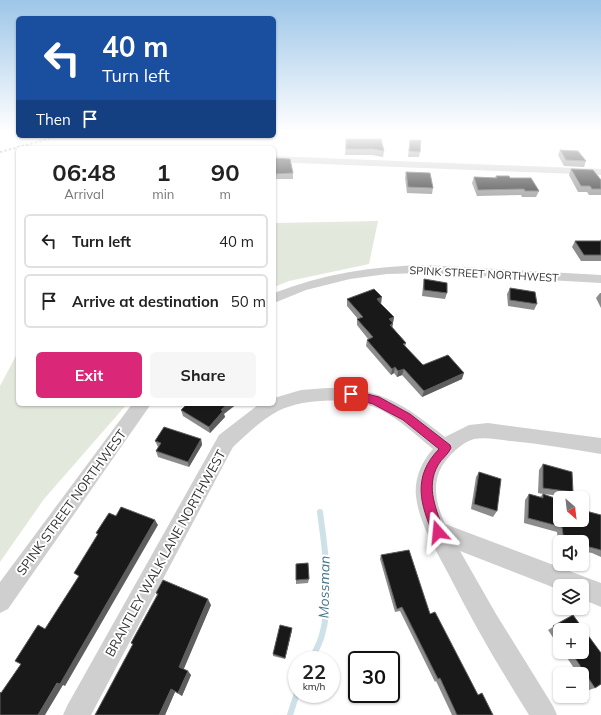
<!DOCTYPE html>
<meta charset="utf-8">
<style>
:root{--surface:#fff;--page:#f6f6f6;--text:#222;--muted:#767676;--line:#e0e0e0;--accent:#db2777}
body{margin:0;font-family:Mulish,sans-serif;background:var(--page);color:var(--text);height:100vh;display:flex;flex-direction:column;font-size:15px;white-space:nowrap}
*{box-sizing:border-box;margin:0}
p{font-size:13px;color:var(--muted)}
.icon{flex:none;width:22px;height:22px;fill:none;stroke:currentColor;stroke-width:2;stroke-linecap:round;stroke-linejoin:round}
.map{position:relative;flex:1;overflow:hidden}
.side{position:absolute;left:16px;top:146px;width:260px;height:260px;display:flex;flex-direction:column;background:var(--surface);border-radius:6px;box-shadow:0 1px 3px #0004}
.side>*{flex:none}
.banner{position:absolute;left:16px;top:16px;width:260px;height:122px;border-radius:6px;box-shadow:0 1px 3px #0004;background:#1a4fa0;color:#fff;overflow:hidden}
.needle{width:26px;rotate:152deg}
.controls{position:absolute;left:553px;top:491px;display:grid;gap:8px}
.controls a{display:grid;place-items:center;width:36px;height:36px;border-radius:6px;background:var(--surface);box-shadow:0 1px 3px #0004;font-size:20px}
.speed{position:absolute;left:288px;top:651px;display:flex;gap:8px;font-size:20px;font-weight:700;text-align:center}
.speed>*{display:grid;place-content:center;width:52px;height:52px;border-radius:50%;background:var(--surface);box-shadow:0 1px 3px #0004;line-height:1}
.speed small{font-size:10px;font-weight:400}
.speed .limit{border:2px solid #111;border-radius:6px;background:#fff;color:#111}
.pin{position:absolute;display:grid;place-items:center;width:34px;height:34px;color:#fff;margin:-17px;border-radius:8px;box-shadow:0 2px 6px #0006}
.me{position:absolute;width:44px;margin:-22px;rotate:342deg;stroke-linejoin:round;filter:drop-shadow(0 0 3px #0008)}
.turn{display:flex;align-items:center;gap:14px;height:84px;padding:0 20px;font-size:18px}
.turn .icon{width:52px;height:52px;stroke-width:2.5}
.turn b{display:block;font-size:28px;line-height:34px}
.then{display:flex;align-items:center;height:38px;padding:0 20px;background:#0003;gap:8px;font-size:15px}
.eta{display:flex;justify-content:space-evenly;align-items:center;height:68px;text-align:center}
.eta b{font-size:24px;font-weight:700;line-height:28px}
.cta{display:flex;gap:8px;margin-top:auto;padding:8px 20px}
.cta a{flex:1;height:46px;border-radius:6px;background:var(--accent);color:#fff;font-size:16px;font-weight:700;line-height:46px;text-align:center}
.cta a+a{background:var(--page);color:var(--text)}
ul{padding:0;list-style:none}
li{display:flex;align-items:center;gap:12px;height:54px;margin:0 8px 6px;padding:0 12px;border:2px solid var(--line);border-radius:6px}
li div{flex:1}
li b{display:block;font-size:15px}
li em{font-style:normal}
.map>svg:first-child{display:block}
</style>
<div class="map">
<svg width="601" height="715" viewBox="0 0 601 715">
<rect width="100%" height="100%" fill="#fff"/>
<path fill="#e2e8dc" d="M378,221L369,264L289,281L274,287V223Z
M18,352V404H127L44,499L0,562V386Z"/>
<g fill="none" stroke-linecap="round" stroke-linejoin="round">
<path stroke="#cee0e8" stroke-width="6" d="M311,660C315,652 320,643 322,635C333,596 325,551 320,512
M290,715L297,693"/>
<path fill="#cfcfcf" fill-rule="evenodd" d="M274,156L601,169V175L274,162Z
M425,265L601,275V283L425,273L387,274L350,279L306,290L274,303V293C323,274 373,266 425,265Z
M327,388C380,387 405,405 445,437L469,425L488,423L601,438V454C571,449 541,444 511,441C499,440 486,437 474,439C461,443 449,455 442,466C431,485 437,506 445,524L601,583V607L582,599V586H560V590L460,551L496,614L553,706L557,715H529C500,669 473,623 449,575C436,550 419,524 416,496C414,479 422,461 433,449C416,435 399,419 379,409C353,397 304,398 278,411C261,420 247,434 233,447L91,715H63L67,706L219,435L258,405L274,404V398L301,390Z
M132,404H151L8,609L0,613V582Z"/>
<path stroke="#878787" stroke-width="2" stroke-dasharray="2.5 2" stroke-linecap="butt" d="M0,152L60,136"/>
</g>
<path fill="#8c8c8c" d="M346,139L384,151L383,157L372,155H345Z
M410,140L420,152L419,157H408Z
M560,150L586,161L584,167L564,166L558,155Z
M274,158L293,173V179H275L274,171Z
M571,169L601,180V195H589L587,192H578L569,175Z
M406,172L433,188L432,194L407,193L405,178Z
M496,176L510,178L539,191L536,197H522L521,195L477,196L472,183L474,177L495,178Z
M601,239V261H581L572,247L575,241H600Z
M424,279L447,293L445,299L422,296L423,286Z
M510,288L537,304L534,310L508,306L507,294Z
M600,293H601V308L596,298Z
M347,299L381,304L394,317L392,327L406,343L405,347L423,365L462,379L422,397L402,375L397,377L394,373L391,375L366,346L367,340L368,339L357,325V319H358L347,306Z
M181,410L224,414L225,417L210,433L183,416Z
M201,439L202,445L189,467L158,457L156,451L158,447L155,441Z
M543,464L573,492L568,497L544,494L560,520L601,515V557L592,553L582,551V542H560V546L558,545L557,532L524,523L525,500L529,494L540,497L543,494L538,493L539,470Z
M479,472L497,511L493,517L471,509L476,477Z
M381,555L430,614L478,695L493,715H452L436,681L435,682L400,611L395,612L380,559Z
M296,564L309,579L308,583L296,584Z
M156,593L211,605L183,669L191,675L182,696L175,692L165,715H95L133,645L131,643L157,595Z
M573,615L601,653V684L595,688L589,690L582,680V674H578L563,652H582V630H560V648L548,630Z
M292,630L285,659L273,656V654Z"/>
<path fill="#5e5e5e" d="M382,297L381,304L376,305L377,299Z
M394,317L392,329L389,331V319Z
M395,367L394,373L391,375L392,369Z
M404,369L402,375L397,377L398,371Z
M464,373L462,379L422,397L424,391Z
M228,404H237L224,414L225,417L210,433L209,427L221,410Z
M201,439L202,445L189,467L188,462Z
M155,520L158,525L65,686L63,685L45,715H38Z
M208,599L211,605L183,671L179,667Z
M292,628V630L285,659V658Z
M188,671L191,675L182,696L178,693Z
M171,689L175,692L165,715H159Z"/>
<path fill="#191919" stroke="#5e5e5e" d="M346,139H381L384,151L373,149H346Z
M410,140H421L420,152L409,151Z
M560,150L578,151L586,161L566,160Z
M274,158L290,159L293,173L275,174L274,167Z
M571,169L593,170L601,180V189H592L590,186H581Z
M406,172L430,173L433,188L408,187Z
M496,176H509L510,178H531L539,191H525L524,189L478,190L474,177L497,178Z
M575,241H601V255H584Z
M424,279L447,283V293L424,290Z
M510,288L535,292L537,304L510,300Z
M374,289L382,297L377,299L381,304L394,317L389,319L393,323L390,325L406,343L403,344L423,365L448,355L464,373L424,391L404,369L398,371L395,367L392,369L367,340L373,337L357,319L363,317L347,299Z
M187,404H228L221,410L223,411L209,427L181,410Z
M164,427L201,439L188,462L156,451L161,443L155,441Z
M543,464L572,472L573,492L543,488Z
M479,472L501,479L497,511L474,504Z
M529,494L543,498V494L560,500V520H582V510L601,515V550L582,545V542H569L564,541L562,527L528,518Z
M121,507L155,520L60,684L57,683L38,715H0V692L1,693L21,664L15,661L38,625L45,629L79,576L74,573L98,534L96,533L109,513L116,516Z
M409,550L430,614L435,612L478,695L482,693L493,715H457L440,678L438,679L402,607L397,609L381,555Z
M308,563L309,579L296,580V564Z
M163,580L208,599L179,667L188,671L178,693L171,689L159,715H95L133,644L131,643L158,594L156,593Z
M573,615L601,653V684L595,688L571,652H582V630H560V636L553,626Z
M280,625L292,628L285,658L273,654Z"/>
<linearGradient id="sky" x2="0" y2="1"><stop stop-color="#9dc6e8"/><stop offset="0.57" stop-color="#fff"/><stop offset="1" stop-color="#fff" stop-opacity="0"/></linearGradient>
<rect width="601" height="231" fill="url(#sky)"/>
<path fill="#db2777" stroke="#8e194d" d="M351,390L379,397L410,414L450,445L451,448C448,455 441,459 438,465C425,488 437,510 444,532L442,536L438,538L434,536C420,504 412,477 439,449L403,420L373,404L348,397L346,394L348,391Z"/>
<g text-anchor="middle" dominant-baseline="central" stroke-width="4" stroke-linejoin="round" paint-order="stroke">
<g font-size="11" fill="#323232" stroke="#fff">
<text transform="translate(484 274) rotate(3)">SPINK STREET NORTHWEST</text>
</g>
<g font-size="13" fill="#323232" stroke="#fff">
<text transform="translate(71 502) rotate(-54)">SPINK STREET NORTHWEST</text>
<text transform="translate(165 553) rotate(-61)">BRANTLEY WALK LANE NORTHWEST</text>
</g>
<g font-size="14" font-style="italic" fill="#48768c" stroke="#fff">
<text transform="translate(324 587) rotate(-89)">Mossman</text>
</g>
</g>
</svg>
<div class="controls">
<a><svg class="needle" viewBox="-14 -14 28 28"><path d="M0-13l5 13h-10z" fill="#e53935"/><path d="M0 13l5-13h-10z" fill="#767676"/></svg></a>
<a><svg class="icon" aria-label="sound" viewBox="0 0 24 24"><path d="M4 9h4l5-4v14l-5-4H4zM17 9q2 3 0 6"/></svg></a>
<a><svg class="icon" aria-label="layers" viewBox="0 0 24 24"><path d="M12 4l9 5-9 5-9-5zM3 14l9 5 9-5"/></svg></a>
<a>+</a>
<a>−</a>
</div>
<div class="speed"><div>22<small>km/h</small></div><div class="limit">30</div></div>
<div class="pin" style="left:351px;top:394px;background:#d93025"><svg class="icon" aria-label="arrive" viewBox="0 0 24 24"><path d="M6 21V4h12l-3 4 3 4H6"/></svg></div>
<svg class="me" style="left:438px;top:532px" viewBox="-20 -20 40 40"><path d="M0-17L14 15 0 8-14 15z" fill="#db2777" stroke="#fff" stroke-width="4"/></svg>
<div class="banner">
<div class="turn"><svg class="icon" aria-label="left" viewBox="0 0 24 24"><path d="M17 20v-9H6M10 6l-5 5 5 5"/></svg><div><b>40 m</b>Turn left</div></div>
<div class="then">Then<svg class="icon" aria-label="arrive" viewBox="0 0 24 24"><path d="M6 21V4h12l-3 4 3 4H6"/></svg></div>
</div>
<section class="side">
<div class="eta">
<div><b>06:48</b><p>Arrival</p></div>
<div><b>1</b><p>min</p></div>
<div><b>90</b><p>m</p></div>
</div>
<ul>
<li><svg class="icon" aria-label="left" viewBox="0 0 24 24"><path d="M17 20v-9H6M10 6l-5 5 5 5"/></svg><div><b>Turn left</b></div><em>40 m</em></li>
<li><svg class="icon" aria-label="arrive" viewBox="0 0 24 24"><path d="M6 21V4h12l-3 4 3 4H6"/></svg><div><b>Arrive at destination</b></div><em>50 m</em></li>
</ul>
<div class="cta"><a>Exit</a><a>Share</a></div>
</section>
</div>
